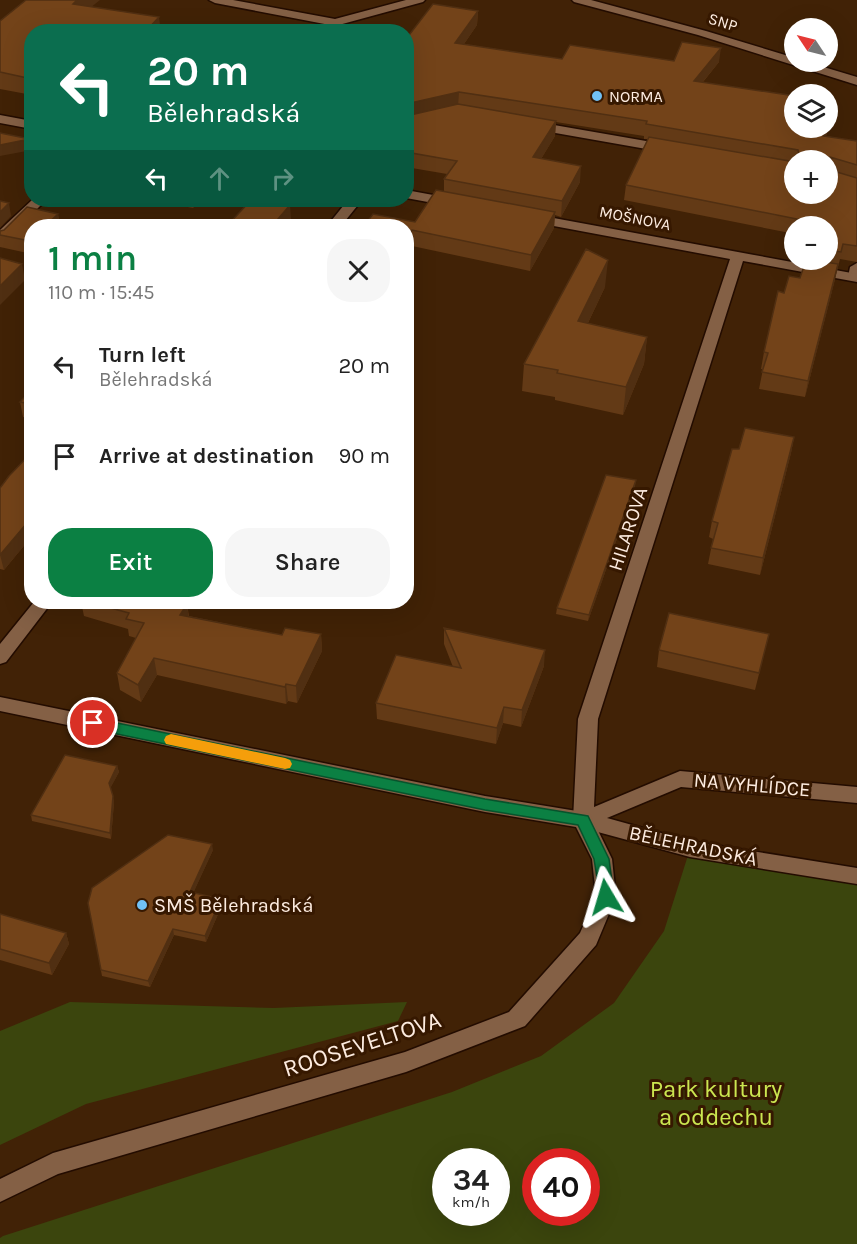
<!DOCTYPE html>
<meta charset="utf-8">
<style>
:root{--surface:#fff;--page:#f6f6f6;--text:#222;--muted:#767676;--accent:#0b8043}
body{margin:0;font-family:Karla,sans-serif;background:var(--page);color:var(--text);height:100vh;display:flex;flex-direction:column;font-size:22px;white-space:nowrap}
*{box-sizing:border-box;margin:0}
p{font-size:20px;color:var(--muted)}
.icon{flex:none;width:33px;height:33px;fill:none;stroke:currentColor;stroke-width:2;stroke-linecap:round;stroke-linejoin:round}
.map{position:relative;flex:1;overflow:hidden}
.sheet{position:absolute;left:24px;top:219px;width:390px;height:390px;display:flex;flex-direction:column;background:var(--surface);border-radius:24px;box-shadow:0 6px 24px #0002}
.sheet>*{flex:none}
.top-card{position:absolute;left:24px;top:24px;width:390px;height:183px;border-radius:24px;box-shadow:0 6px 24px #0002;background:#0b6e4f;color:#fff;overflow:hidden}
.needle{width:39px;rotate:305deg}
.tools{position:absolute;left:784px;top:18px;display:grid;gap:12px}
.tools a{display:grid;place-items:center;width:54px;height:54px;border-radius:50%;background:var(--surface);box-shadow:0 6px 24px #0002;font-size:30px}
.speed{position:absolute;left:432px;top:1148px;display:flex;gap:12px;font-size:30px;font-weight:700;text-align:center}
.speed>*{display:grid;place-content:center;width:78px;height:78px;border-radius:50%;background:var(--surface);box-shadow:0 6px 24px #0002;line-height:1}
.speed small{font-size:15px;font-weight:400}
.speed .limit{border:9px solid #d22;background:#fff;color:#111}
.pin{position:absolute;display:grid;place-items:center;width:51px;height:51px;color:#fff;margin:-26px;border:3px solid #fff;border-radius:50%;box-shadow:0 2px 6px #0007}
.me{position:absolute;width:66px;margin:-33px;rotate:353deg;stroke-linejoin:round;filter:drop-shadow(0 0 4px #0008)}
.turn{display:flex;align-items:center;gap:21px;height:126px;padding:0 24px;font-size:27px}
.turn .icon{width:78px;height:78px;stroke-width:2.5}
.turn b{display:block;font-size:42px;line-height:51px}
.lanes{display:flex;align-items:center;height:57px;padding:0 24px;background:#0003;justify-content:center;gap:30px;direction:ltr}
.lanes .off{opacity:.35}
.round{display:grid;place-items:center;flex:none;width:63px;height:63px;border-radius:24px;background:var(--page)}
.overview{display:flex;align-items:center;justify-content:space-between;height:102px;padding:0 24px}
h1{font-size:36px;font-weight:600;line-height:45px;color:var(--accent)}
.button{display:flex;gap:12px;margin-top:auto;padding:12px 24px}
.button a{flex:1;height:69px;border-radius:24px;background:var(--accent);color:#fff;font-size:24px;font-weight:600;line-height:69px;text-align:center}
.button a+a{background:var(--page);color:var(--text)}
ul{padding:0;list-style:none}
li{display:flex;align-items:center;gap:18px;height:90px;padding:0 24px}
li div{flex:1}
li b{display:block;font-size:22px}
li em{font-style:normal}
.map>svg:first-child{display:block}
</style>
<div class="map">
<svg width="857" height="1244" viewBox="0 0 857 1244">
<rect width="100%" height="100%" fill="#412206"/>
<path fill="#3b450d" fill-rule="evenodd" d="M690,849L857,876V1244H0V1238L3,1236L452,1092L541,1056L614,1003L664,931ZM446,1161H496V1212H446ZM536,1161H586V1212H536Z
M70,1002L274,1008L407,1002L398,1021L86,1104L0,1145V1031Z"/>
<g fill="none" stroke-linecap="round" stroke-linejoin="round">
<defs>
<path id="lane" d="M209,0H233L335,19L406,0H425L423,2L335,26L215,3Z
M531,121L669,145L675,149L669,153L527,128L525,125Z
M857,263V281L850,280L848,277L850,267Z"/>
<path id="street" d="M572,0H591L706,31L795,58V62H807L857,77V85L698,35L574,2Z
M0,115L32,121V129L0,123Z
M406,190L455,199L462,203L455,207L406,198Z
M32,200H46L5,241L0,242V230Z
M348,200H362L341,226H327Z
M532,214L857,274V282L743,261L598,719L594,807L680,771L857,787V803L681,787L607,818L690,841L857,868V884L690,857L583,828L576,826L573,820L578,719L730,259L527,221L525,218L527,215Z
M34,602H52L6,662L0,664V644Z"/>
<path id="secondary" d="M0,697L485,796L583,812L590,814L612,859L616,897L596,945L525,1026L406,1072L58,1174L0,1202V1179L53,1153L405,1052L509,1012L580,933L596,897L592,859L576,827L485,812L0,711Z"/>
</defs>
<use href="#lane" stroke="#230c00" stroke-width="3"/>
<use href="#street" stroke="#230c00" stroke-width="3"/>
<use href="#secondary" stroke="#230c00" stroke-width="3"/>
<use href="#lane" fill="#846045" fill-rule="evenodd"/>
<use href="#street" fill="#846045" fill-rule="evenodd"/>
<use href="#secondary" fill="#846045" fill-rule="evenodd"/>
</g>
<path fill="#633a16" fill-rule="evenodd" d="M92,7L32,32V95L0,89V21Z
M478,11L477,25L464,44L562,59L719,62L703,82L832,118L826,136L857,141V262L840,259L805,397L759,389L763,369H761L764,352L784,293L800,278L806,260H828V226H795V234L624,200L626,185L648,139H644V136L556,122L555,136L541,159L580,182L561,217L555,215L554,228L530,271L412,246L406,254V226L415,222L444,192V179L447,174L406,167V39ZM795,160H828L795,194Z
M150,200H201L193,208Z
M58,214L60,226H32V254L0,247V231Z
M605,287L588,323L647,337L644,364L623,415L555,400V397L522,391L524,364Z
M32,390V419L23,417L20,402Z
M794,437L791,453L760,575L708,564L713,539L709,537L712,521L739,449Z
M32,452V536L4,570L0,569V488Z
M635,487L588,621L556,614L557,608Z
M81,602H178L187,604L189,616L282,635L321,634L322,651L297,703L288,701L286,704L157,675L141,702L120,690L117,673L136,638L129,636L128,629L84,616Z
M444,628L544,666L521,727L503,723L496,744L377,719L376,703L453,667L444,644Z
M769,634L755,690L657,667L659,650Z
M117,766L119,772L110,788L114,802L111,839L32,821L31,815Z
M213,850L193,893L221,899L222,905L206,942L174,935L150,987L102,976L88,903Z
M0,914L66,933L69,944L52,975L0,960Z"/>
<path fill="#502f12" d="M77,0H100L75,20L73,4Z
M478,11L477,25L455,57V43Z
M159,17L161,32H145Z
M721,48L719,62L692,95L694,81Z
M459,92L458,107L406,119V104Z
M835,103L832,118L821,151L823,136L826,128H828V123Z
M556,121L555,136L533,172V157Z
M30,139L32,150L0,156V145Z
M581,166L580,182L561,217L562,201Z
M192,200H201L193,208Z
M9,203L11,216L0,228V212Z
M290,205L291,219L285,226H272Z
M555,212L554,228L530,271L531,255Z
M58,214L60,226H45Z
M412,230V246L406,254V237Z
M608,260L605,287L576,348L578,321Z
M22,264L25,280L0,305V286Z
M838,264L835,280L805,397L808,381Z
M647,337L644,364L623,415L626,387Z
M794,437L791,453L760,575L763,558Z
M636,480L635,487L588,621L589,615Z
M32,517V536L4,570L0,555Z
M187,604L189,621L180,615Z
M321,634L322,651L297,703L296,686Z
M545,650L544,666L521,727L522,710Z
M154,658L157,675L141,702L138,685Z
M286,684L288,701L286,704L285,687Z
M504,707L503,723L496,744L497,728Z
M117,766L119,772L110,789L109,783Z
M113,796L114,802L111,839L110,833Z
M212,844L213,850L191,898L190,892Z
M221,899L222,905L206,942L205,936Z
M173,929L174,935L150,987L148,981Z
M66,933L69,944L52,975L49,963Z"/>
<path fill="#734319" stroke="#502f12" stroke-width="1.5" d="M26,0H77L73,4L159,17L145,32H32V79L0,72V21Z
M433,4L478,11L455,43L562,59L570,45L674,61L682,42L721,48L694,81L795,96V128H826L823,136L857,141V165L830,157V170L857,178V246L843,244L841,252L828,250V226H816L817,223L626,185L649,137L795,162V194H828V160H799H800L798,150L646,124L647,121L459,92L406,104V39Z
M828,102L835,103L828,123Z
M458,104L556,121L533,157L581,166L562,201L444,179L457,161L406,152V116Z
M0,133L30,139L0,145Z
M436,190L555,212L531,255L412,230L406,237V226H364L373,214L415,222Z
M251,200H265L290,205L272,226H227Z
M0,201L9,203L0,212Z
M27,207L58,214L45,226H32V240L30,241L0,235V231L4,230Z
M586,249L608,260L578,321L647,337L626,387L557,373L558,370L524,364Z
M0,258L22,264L0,286Z
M806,260H812L838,264L808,381L762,372L768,353L764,352L778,291L784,293L789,276L800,278Z
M32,390V404L20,402Z
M745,428L794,437L763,558L711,548L718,523L712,521L732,449H739Z
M32,452V517L0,555V488L9,476Z
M606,475L636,480L589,615L557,608Z
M89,602H178L187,604L180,615L282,635L285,628L321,634L296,686L286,684L285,687L154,658L138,685L117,673L144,623L126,619L129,613Z
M669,613L769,634L759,673L659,650Z
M444,628L545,650L522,710L504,707L497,728L376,703L396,655L461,668Z
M65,755L117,766L109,783L113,796L110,833L31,815Z
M168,835L212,844L190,892L221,899L205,936L173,929L148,981L101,970L88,903L92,888Z
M0,914L66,933L49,963L0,949Z"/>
<path fill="#0b8043" stroke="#07532c" stroke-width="1.5" d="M93,718L485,799L588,816L609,859L614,897L612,902L606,904L601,902L594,859L578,825L485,810L93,729L86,723Z"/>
<path fill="#f59e0b" d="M171,734L285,758L290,760L292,764L290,768L285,769L166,744L164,740L166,736Z"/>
<g fill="#71c1f5" stroke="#361800" stroke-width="2">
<circle cx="597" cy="96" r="6"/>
<circle cx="142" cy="905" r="6"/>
</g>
<g text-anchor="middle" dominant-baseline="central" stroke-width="6" stroke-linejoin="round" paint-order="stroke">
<g font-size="16" fill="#fdece0" stroke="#361800">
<text transform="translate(723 22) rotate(17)">SNP</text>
<text transform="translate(635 218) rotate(11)">MOŠNOVA</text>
</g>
<g font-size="16" fill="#fdece0" stroke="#361800" text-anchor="start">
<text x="609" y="96">NORMA</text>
</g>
<g font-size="20" fill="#fdece0" stroke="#361800">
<text transform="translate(628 529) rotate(-72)">HILAROVA</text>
<text transform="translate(752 785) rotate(5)">NA VYHLÍDCE</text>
<text transform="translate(693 846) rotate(12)">BĚLEHRADSKÁ</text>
</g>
<g font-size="20" fill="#fdece0" stroke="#361800" text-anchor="start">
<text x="154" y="905">SMŠ Bělehradská</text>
</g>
<g font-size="24" fill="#fdece0" stroke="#361800">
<text transform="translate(362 1044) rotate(-18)">ROOSEVELTOVA</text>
</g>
<g font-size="24" fill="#cbe650" stroke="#361800">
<text x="716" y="1089">Park kultury<tspan x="716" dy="28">a oddechu</tspan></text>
</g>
</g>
</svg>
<div class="tools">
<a><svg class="needle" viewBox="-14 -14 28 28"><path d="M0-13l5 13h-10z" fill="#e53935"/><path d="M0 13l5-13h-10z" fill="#767676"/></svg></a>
<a><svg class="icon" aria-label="layers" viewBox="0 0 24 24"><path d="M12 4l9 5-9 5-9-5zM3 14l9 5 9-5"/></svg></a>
<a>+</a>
<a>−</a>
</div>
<div class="speed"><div>34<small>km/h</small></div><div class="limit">40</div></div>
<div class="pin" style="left:93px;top:723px;background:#d93025"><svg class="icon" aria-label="arrive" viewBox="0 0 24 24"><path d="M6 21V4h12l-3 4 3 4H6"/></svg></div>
<svg class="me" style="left:606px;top:897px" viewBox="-20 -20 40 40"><path d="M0-17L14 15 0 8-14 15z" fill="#0b8043" stroke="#fff" stroke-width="4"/></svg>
<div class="top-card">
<div class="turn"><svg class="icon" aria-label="left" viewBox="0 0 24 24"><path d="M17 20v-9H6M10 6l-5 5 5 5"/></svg><div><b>20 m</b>Bělehradská</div></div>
<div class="lanes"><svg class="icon" aria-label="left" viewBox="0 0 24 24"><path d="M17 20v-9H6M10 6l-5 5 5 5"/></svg><svg class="icon off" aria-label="ahead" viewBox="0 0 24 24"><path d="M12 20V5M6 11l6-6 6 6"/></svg><svg class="icon off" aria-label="right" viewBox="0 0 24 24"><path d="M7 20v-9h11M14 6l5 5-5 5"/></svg></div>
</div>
<section class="sheet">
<div class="overview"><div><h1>1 min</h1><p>110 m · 15:45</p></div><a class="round"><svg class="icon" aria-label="close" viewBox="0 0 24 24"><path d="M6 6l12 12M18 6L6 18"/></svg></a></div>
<ul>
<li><svg class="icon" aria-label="left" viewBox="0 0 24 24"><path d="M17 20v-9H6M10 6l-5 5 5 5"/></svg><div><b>Turn left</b><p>Bělehradská</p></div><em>20 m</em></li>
<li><svg class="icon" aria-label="arrive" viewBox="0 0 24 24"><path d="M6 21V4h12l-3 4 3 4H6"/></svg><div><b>Arrive at destination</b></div><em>90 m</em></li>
</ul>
<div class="button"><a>Exit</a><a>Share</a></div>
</section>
</div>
